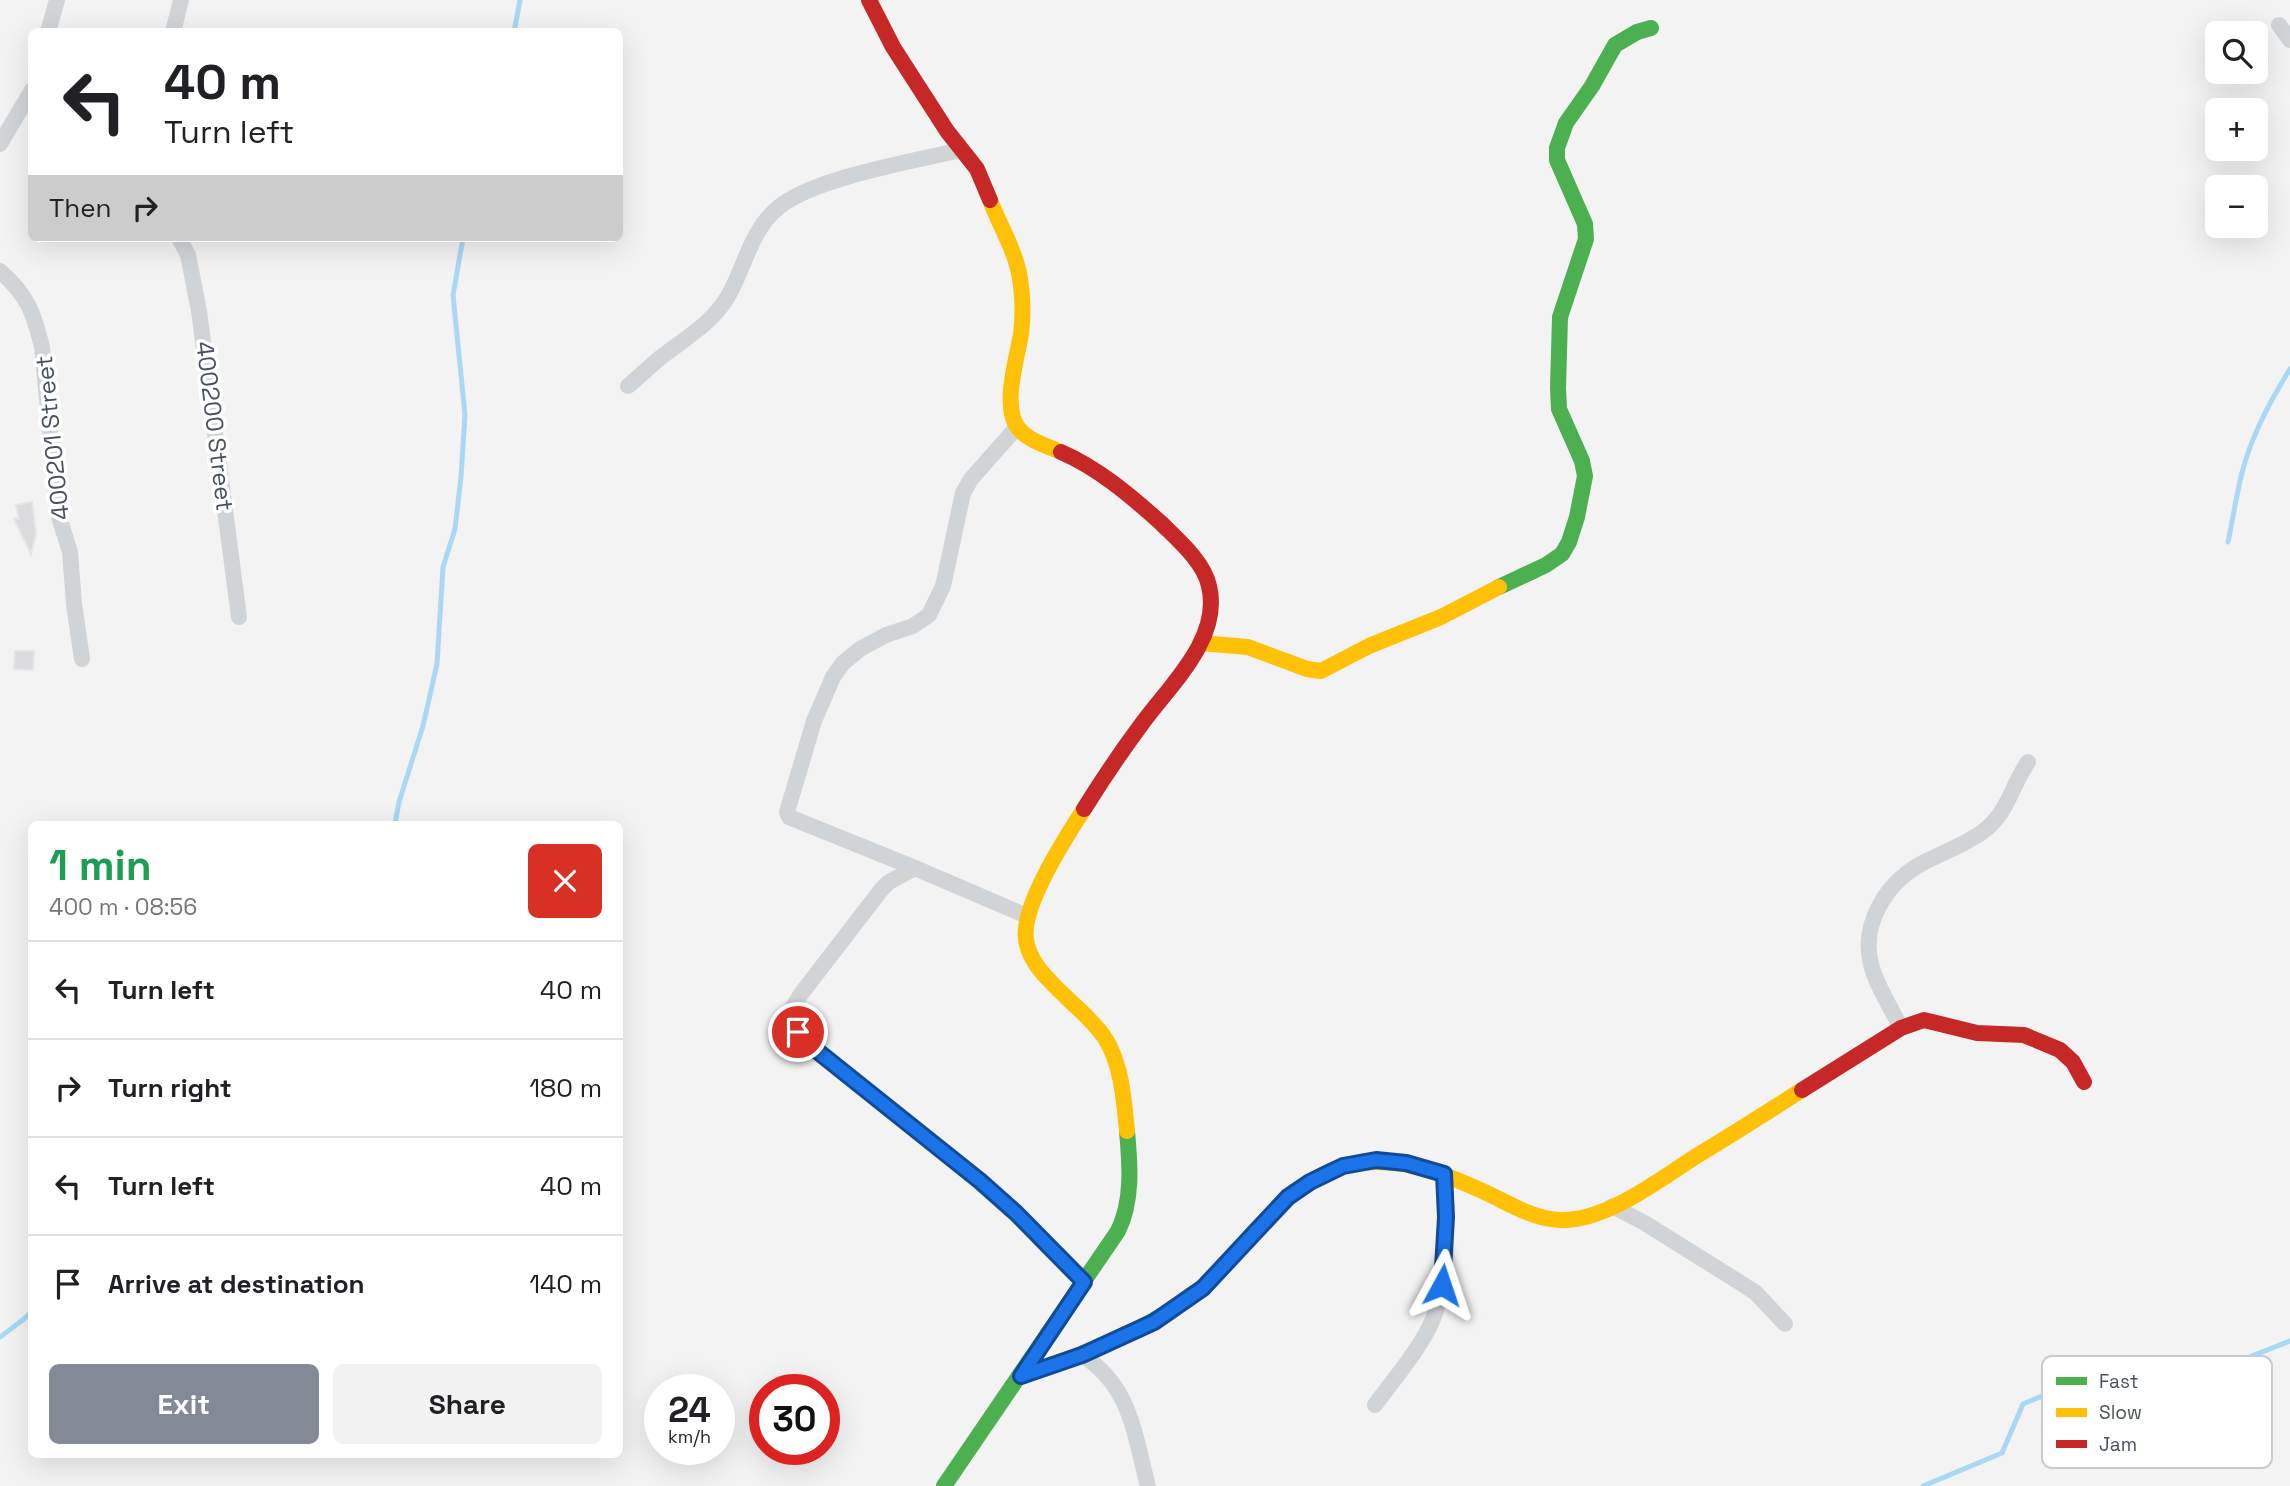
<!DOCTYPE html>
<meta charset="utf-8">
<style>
:root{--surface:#fff;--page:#f2f2f2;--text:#202124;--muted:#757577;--line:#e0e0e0;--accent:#848a95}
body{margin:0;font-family:"Space Grotesk",sans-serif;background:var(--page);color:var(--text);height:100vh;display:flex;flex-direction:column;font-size:26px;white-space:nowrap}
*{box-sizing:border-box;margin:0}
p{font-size:23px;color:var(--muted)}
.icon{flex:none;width:38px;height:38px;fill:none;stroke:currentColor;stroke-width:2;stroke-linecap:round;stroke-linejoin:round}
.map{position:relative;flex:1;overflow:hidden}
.side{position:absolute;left:28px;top:821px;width:595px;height:637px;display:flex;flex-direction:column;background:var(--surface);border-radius:10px;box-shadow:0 7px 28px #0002}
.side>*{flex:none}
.banner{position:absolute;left:28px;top:28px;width:595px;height:214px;border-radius:10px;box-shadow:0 7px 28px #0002;background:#fff;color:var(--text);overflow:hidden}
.buttons{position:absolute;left:2205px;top:21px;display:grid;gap:14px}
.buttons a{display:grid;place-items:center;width:63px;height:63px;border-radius:10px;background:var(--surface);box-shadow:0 7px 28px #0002;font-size:35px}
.speed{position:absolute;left:644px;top:1374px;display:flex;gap:14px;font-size:35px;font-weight:700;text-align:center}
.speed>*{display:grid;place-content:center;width:91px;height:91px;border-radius:50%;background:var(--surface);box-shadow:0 7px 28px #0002;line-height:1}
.speed small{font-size:18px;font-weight:400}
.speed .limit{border:10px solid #d22;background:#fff;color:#111}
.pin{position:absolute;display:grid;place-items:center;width:60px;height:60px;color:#fff;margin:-30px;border:4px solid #fff;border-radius:50%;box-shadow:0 2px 7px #0007}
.me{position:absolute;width:77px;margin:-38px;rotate:5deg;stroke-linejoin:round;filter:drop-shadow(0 0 5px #0008)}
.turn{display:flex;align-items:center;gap:24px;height:147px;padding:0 21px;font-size:32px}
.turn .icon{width:91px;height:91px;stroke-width:2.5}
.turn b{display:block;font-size:49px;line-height:60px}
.then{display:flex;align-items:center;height:66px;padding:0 21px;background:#0003;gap:14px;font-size:26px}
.round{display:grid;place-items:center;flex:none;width:74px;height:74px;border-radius:10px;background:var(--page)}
.summary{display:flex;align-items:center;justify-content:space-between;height:119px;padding:0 21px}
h1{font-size:42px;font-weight:600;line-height:52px;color:#1e9e55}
.button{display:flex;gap:14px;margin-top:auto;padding:14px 21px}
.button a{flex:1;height:80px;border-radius:10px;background:var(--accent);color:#fff;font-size:28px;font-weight:600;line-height:80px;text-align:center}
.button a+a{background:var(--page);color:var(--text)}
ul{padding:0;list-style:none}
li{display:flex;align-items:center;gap:21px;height:98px;padding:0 21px;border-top:2px solid var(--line)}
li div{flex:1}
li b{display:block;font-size:26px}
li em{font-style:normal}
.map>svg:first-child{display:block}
</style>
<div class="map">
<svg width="2290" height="1486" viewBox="0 0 2290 1486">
<rect width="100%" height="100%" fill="#f4f3f3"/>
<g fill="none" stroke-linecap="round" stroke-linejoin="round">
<path stroke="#a8d8f4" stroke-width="5" d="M514,32L520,0
M2228,542C2233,519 2236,496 2242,473C2251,436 2270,401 2290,369
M395,824L399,802L423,726L437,664L443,567L455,529L461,477L465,415L453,295L463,238
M0,1337L24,1319L32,1311
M1923,1486L2002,1453L2023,1404L2120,1363L2204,1375L2290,1341"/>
</g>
<path fill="#dbdbdd" stroke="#e5e5e6" stroke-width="2" d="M32,502L36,534L31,554L14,519H19L16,505Z
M15,651H34L33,670L14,669Z"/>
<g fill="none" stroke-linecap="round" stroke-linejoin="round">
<path stroke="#d1d4d7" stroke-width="16" d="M2279,25L2290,40
M48,32L57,0
M173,32L181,0
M0,144L32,90
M179,238L188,255L199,311L239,617
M0,271C28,296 33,311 42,347L58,514L70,552L74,604L82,659
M628,386C639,377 649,367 660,358C684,339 710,325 727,298C745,268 750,230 779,207C814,178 914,161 961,150
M1017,427L971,479L963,493L943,586L929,615L913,626L886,635L860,649L843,663L833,677L814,721L787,812L789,817L915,868L1027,916
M915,868L889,882L881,890L801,994L789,1013L791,1022L811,1046L980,1180L1016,1213L1084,1282
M1901,1028C1892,1010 1875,983 1871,964C1861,925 1885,885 1919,865C1940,853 1966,845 1985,830C2008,812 2012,785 2028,762
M1612,1206L1643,1222L1739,1282L1756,1293L1785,1324
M1082,1355C1131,1386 1134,1434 1148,1486
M1375,1405C1393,1380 1421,1348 1433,1319C1450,1274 1447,1222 1444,1174"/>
<path stroke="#4caf50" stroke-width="16" d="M1499,587L1546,565L1562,554L1569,542L1577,517L1585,476L1582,461L1559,409L1558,388L1560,317L1586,239L1585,224L1557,160V148L1566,123L1592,86L1615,45L1637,32L1651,28
M1021,1376C1085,1354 1149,1330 1202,1288C1212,1280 1220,1270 1228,1261C1262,1223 1296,1180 1347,1165
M944,1486L1118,1231C1133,1201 1130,1164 1127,1131"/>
<path stroke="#ffc107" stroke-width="16" d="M990,200C1001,229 1018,254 1021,286C1023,302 1023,318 1021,334C1017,359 1001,408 1019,429C1029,441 1047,446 1061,452
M1200,643L1248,647L1307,669L1321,671L1369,646L1441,617L1499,587
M1084,809C1066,837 1021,906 1026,939C1028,955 1038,969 1049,980C1067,1000 1090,1016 1105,1038C1122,1065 1124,1101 1127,1131
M1347,1165C1400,1154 1447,1174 1495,1197C1515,1207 1536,1219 1560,1220C1606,1222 1660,1179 1698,1155C1733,1134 1767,1112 1802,1090"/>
<path stroke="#c62828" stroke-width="16" d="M869,0L893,47L947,131L977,169L990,200
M1061,452C1098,468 1131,496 1161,523C1178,540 1204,562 1209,586C1222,639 1169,686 1141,725C1121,752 1102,780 1084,809
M1802,1090L1901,1028L1924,1020L1977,1033L2024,1035L2060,1050L2073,1062L2084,1082"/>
</g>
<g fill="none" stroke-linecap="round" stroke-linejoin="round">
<defs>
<path id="route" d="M798,1032L811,1046L980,1181L1016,1213L1084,1282L1021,1376L1082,1355L1154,1322L1203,1288L1288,1197L1310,1182L1343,1166L1376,1160L1406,1163L1444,1174L1446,1217L1442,1285"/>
</defs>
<use href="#route" stroke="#114b97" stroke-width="18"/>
<use href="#route" stroke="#1a73e8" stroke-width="12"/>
</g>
<g text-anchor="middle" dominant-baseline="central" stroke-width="7" stroke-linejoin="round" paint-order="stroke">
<g font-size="24" fill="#485162" stroke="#fff">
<text transform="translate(215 426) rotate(83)">400200 Street</text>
<text transform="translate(52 438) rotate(-96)">400201 Street</text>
</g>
</g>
<rect x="2042" y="1356" width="230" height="112" rx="10" fill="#fff" stroke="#c8cbd0" stroke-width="2"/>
<rect x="2056" y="1377" width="31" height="8" fill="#4caf50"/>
<rect x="2056" y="1408" width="31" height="9" fill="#ffc107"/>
<rect x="2056" y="1440" width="31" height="8" fill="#c62828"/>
<g font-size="19" fill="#485162">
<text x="2099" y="1388">Fast</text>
<text x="2099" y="1419">Slow</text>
<text x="2099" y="1451">Jam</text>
</g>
</svg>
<div class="buttons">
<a><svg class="icon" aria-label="search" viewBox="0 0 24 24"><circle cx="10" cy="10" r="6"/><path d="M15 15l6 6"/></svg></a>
<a>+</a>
<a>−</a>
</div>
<div class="speed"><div>24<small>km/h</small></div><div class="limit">30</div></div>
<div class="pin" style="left:798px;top:1032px;background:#d93025"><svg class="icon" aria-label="arrive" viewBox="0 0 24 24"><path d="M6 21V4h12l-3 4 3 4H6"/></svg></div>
<svg class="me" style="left:1442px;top:1285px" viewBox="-20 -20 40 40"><path d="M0-17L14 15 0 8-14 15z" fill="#1a73e8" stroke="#fff" stroke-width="4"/></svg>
<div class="banner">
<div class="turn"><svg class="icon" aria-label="left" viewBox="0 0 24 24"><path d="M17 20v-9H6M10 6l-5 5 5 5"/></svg><div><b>40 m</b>Turn left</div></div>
<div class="then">Then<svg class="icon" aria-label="right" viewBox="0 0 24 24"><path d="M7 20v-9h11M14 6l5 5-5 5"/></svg></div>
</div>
<section class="side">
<div class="summary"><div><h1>1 min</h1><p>400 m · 08:56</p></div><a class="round" style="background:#d93025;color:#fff"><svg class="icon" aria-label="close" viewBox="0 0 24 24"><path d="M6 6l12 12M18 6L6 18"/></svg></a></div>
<ul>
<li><svg class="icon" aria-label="left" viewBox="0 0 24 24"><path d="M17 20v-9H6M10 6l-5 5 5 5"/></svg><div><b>Turn left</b></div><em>40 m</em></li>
<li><svg class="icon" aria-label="right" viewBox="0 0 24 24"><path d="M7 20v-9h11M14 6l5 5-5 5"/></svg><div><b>Turn right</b></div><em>180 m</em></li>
<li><svg class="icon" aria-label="left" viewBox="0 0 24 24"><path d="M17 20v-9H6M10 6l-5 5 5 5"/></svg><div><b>Turn left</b></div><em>40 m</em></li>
<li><svg class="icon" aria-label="arrive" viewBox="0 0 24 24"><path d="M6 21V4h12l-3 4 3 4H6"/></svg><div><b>Arrive at destination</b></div><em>140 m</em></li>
</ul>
<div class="button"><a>Exit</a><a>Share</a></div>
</section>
</div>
